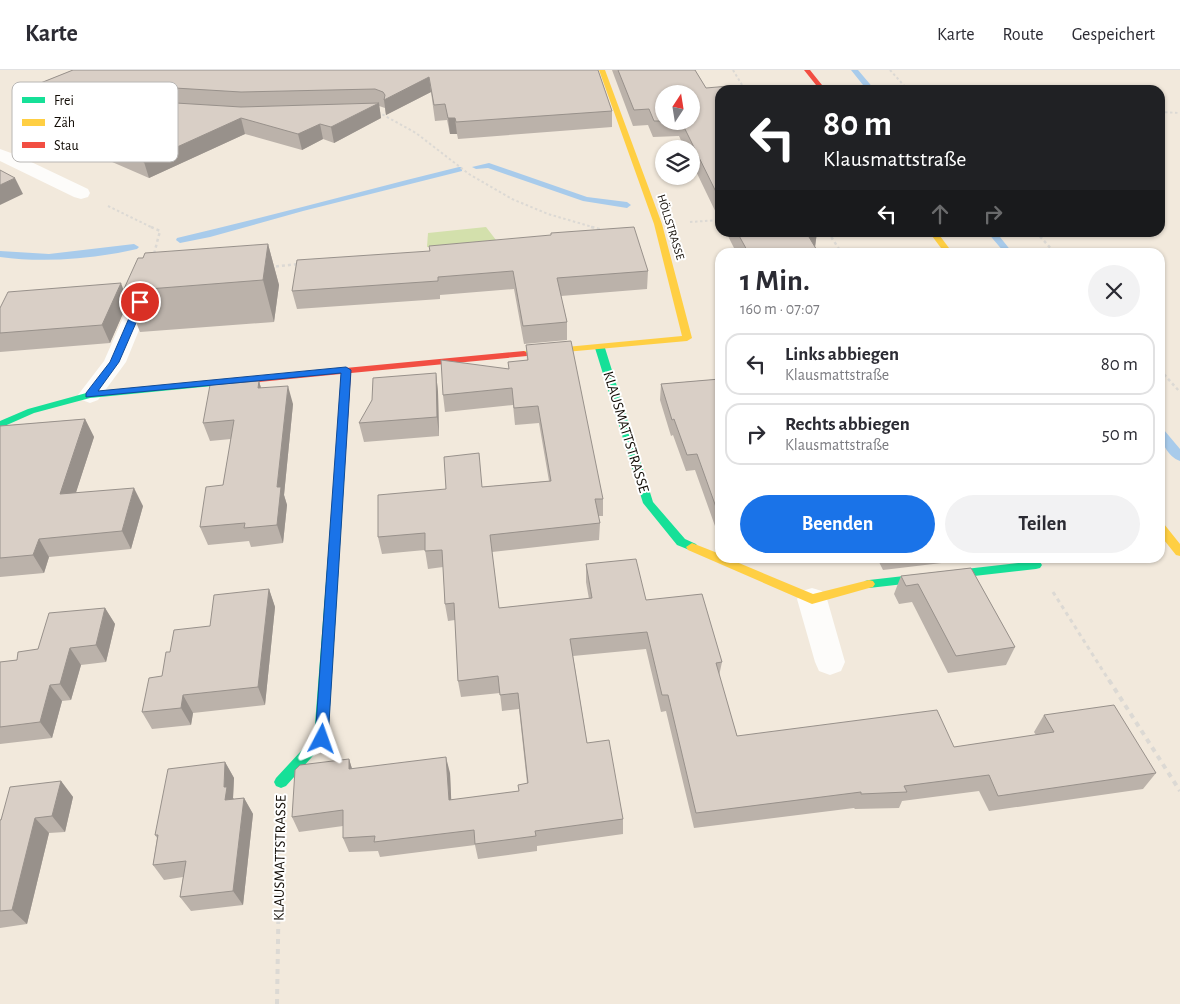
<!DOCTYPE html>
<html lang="de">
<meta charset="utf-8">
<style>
:root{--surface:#fff;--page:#f2f2f3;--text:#2b2b33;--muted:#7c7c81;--line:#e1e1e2;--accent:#1a73e8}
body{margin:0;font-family:"Alegreya Sans",sans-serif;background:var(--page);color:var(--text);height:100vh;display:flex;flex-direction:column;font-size:19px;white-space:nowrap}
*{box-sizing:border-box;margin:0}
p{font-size:16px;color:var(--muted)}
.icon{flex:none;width:28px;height:28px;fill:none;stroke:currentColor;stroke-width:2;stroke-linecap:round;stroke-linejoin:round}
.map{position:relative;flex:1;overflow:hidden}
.details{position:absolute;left:715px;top:178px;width:450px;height:315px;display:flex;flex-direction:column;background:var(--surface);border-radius:15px;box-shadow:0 1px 4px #0004}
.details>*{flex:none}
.guide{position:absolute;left:715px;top:15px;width:450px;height:152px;border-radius:15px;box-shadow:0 1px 4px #0004;background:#202124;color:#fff;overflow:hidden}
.needle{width:32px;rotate:12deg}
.controls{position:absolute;left:655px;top:15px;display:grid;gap:10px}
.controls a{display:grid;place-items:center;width:45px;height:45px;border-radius:50%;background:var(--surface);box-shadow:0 1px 4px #0004;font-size:25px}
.pin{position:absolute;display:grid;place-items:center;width:42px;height:42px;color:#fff;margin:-21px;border:2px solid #fff;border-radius:50%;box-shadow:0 1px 5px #0007}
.me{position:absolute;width:55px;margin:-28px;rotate:4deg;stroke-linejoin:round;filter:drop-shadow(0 0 4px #0008)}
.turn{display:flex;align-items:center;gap:18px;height:105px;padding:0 25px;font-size:22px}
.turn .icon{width:65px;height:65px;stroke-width:2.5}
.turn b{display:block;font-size:35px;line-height:42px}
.lanes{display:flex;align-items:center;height:48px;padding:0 25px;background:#0003;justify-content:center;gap:25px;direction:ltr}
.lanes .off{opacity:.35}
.round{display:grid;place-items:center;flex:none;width:52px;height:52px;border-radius:26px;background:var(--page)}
.summary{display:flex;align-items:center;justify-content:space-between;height:85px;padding:0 25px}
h1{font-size:30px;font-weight:700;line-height:38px}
.action{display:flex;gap:10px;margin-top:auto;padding:10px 25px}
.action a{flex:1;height:58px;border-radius:30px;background:var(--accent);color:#fff;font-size:20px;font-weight:700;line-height:58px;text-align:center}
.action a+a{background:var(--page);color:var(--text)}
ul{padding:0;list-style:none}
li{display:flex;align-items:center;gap:15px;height:62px;margin:0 10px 8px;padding:0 15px;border:2px solid var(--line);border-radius:15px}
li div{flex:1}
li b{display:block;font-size:19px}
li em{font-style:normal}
header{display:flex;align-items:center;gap:30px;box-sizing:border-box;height:70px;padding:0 25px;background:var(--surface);border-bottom:1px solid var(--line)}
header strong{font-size:24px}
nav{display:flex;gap:28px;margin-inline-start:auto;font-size:18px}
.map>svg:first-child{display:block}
</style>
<header>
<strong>Karte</strong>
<nav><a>Karte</a><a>Route</a><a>Gespeichert</a></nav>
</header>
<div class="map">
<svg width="1180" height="934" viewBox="0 0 1180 934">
<rect width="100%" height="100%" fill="#f2e9dc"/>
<path fill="#d3e0ac" d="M486,157L496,170L427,177L428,163Z"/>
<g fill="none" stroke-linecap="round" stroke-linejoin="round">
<path fill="#a8cbeb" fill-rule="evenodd" d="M851,0H858L875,20H867Z
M489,93L587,127L627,132L631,135L627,138L583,131L488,98L476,99L472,97Z
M459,97H462V101L303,141L210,167L180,173L176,170L177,168C271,146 365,120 459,97Z
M987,162H996L1012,182H1004Z
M134,174L139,177L137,179C93,189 44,193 0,187V181L49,184Z
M1160,359L1164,360L1180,379V391C1168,387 1160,371 1160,359Z"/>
<path stroke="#dcd9d4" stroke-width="2" stroke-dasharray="2.5 2.5" stroke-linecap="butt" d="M733,0L745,20
M890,0L908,20
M378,42L416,63L469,104L512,129L548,144L596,158
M1160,42L1180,43
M108,136L153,158
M690,152L720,150"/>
<path stroke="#dcd9d4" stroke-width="2.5" stroke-dasharray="3 3" stroke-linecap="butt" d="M151,157L160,161L154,184
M591,157L603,160
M828,162L841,182
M1036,162L1054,182
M270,197L299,194
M1160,300L1180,322"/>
<path stroke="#dcd9d4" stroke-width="3" stroke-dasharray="4 4" stroke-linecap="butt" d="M1053,522L1110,612"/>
<path stroke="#dcd9d4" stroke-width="4" stroke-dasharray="5 5" stroke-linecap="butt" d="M1109,610L1180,721
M277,934L280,747"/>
<path fill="#fdfcfa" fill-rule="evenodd" d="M104,44L110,45L112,49L110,53L25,89L88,119L90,123L88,127L81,129L74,127L0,91V79L11,83Z
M147,210L154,212L157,216L126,292L98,330L90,333L82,330L78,325L104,291L137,216L140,212Z
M812,518L822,521L827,529L845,592L841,601L830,605L819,601L815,592L797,529L802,521Z"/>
<path fill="#16e098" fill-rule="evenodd" d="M600,275L605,278L653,432L685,469L696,474L698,477L696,480L692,481L677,475L643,433L595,278Z
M240,308L245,311L243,313L90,328L34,343L0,358V351L28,339L90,322Z
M340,391L345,395L328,669L286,716L281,718L276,716L274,712L276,708L314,667L335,395Z
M1036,491L1040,492L1042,495L1040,498L1036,499L869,518L865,517L863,514L865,511L869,510Z"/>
<path fill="#ffcf43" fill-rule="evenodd" d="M599,0H605L662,154L692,268L687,271L521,286L519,284L524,281L682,266L654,154Z
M929,162H937L952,182H944Z
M1160,453L1164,454L1180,474V486L1176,485L1160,465Z
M692,473L720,484V488H727L813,524L869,510L873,511L875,514L873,517L869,518L812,534L688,480L686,477Z"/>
<path fill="#f24e42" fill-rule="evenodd" d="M804,0H810L826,20H820Z
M524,281L529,284L527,286L351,303L345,395L340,399L335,395L341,304L240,314L235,311L240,308Z"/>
</g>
<path fill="#bbb2aa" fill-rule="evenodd" d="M73,0H598L612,41V57L458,69L457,64H450L447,50L435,51L431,22L386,45L385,38L379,36L381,48L334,73L323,69L302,80L245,64L149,108L73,75L67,60L90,50L89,48L76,54L29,36L23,20Z
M612,0H695L706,18L720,20V151L691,91V79H685L679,66L653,67L648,55L633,56ZM664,24L691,51H664Z
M726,162H817L815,177L818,182H736Z
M268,174L279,215L274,252L140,262L128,232L110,273L0,282V238L124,220Z
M430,181L648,201L647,219L561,226L567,252V270L524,274L514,219L440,225V229L297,239L292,221Z
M526,275L603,429V446H598L600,453L599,470L492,482L499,538L589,529L586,512V494L646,530L722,592L719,606L737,666L954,677L1036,665L1034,662L1044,645L1156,703L1143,719L989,741L979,721L902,731L899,738L855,739L854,738L694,758L666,641L661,642L646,579L573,586L587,673L623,749V764L537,776V781L478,789L475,775L380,787L378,781L349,782L343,768V756L299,762L292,747L349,689L352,699L450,703L451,730L519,721L527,713L519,639L502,641L500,623L461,627L458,611L455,550L448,551L445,534L443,497L428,499L425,480L382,484L378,467L482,417L549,411L539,353L515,355L513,335L445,342L443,325L509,299L527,290Z
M436,303L438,322L439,366L364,372L359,353Z
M720,309V456H715L695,400L686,401L673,365L671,366L660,330L661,314Z
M259,311L261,318L293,334L284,425L287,435L283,473L251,477L249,471L208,475L200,457L223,415L231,369L210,371L203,353Z
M85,349L94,367L76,422L143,436L131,479L49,487L44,503L0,507V356Z
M877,488H952L950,492L883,500Z
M971,498L1015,577L1006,595L948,603L912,532L899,534L894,524L901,506Z
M269,519L275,537L265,635L193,643L191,655L152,659L142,642L162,606L210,556Z
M105,538L115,554L106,592L81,595L71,630L62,631L52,668L0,674V592L17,590L38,579Z
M225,692L234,708L233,728L234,729L244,728L253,744L243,835L191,841L180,827L183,807L164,810L153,795L157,768L155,765Z
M61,711L73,727L65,762L49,763L27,854L0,858V750Z"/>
<path fill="#98918b" d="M429,7L431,22L386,45L384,30Z
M125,15L130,31L89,46V48L76,54L69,38Z
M379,33L381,48L334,73L331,57Z
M241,48L245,64L149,108L144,92Z
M448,48H455L457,64H450Z
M320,54L323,69L302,80L298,64Z
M15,108L23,124L0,135V115Z
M805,162H817L815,177Z
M268,174L279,215L274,252L263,210Z
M121,213L128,232L110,273L102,255Z
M436,303L438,322L439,366L437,347Z
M259,311L264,329L258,318Z
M288,316L293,334L284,425L287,435L283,473L277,455V417Z
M85,349L94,367L70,441L60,424Z
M134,418L143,436L131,479L122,461Z
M39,469L49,487L44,503L33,485Z
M269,519L275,537L265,635L258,617Z
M105,538L115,554L106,592L96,575Z
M70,578L81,595L71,630L60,614Z
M50,615L62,631L52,668L40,652Z
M183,625L193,643L191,655L181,638Z
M446,687L450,703L452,746L449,730Z
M349,689L354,705L349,699Z
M225,692L234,708L233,728L236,733L225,730L224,717Z
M61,711L73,727L65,762L52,746Z
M244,728L253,744L243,835L233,821Z
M35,748L49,763L27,854L12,840Z"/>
<path fill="#d9cfc6" stroke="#98918b" d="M73,0H598L612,41L456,52L455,48H448L445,34L434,35L429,7L384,30L385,25L383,22L375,19L241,22L125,15L69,38L23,20Z
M618,0H695L706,18L729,16L731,20H720V130L681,51H691V24H664V51H654L649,39L634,40Z
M127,30L241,37L379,33L331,57L320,54L298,64L241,48L144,92L67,60L94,48L89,46Z
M0,100L15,108L0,115Z
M634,157L648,201L557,208L567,252L523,256L513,201L438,207V211L292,221L297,190L430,181L429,176L551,165V163Z
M737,162H806L818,182H748Z
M268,174L263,210L123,221L138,188H143L145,183Z
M121,213L102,255L0,263V238L8,222Z
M571,271L603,429H595L600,453L490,465L499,538L592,528L586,494L636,489L646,530L702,524L722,592L716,593L737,666L937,640L954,677L1054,662L1044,645L1114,635L1156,703L998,726L989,705L904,716L907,722L861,724V722L696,743L668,625H662L647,562L570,569L587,673L609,670L623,749L535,761L536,766L475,774L474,760L374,772L375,766L343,768V740L292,747L295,700L300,695L349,689V699L446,687L449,730L519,721L518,715L528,713L518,623L500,625L498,606L458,611L454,533L445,534L442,480L425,481V463L378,467V425L446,419L444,387L479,383L482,417L551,411L538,336L514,338L512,318L443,325L441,290L509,299L508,292L528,290L526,275Z
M436,303L437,347L359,353L372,330L373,308Z
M720,309V440H717L697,384L687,385L674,349L672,350L661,314Z
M259,311L258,318L288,316L277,417H281L277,455L244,458L245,453L200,457L206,417L223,415L234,350L203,353L210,315Z
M85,349L60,424L134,418L122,461L39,469L33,485L0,488V356Z
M885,488H907L886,490Z
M971,498L1015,577L956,586L918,514L906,516L901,506Z
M269,519L258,617L183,625L181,638L142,642L149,608L162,606L166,582H170L174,560L210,556L214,525Z
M105,538L96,575L70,578L60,614L50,615L40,652L0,657V592L17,590L18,582L38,579L49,543Z
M225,692L224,717H227L225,730L244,728L233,821L180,827L186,791L153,795L158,765H155L168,699Z
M61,711L52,746L35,748L12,840L0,841V750H1L10,717Z"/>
<path fill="#1a73e8" stroke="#114b97" d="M140,229L145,232L119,292L98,321L346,297L351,300L328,669L326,673L322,675L317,673L315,669L341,303L86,327V323L110,292L136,232Z"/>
<g text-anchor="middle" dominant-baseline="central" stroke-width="4" stroke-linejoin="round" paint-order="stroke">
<g font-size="12" fill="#120c05" stroke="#fff">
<text transform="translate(671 157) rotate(73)">HÖLLSTRASSE</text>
</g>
<g font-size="15" fill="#120c05" stroke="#fff">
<text transform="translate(626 362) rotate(73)">KLAUSMATTSTRASSE</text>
<text transform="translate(280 788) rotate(-89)">KLAUSMATTSTRASSE</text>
</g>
</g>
<rect x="12" y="12" width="166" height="80" rx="8" fill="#fff" stroke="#b8b6b4" stroke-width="1"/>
<rect x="22" y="27" width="23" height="6" fill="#16e098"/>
<rect x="22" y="49" width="23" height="7" fill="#ffcf43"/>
<rect x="22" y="72" width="23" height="6" fill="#f24e42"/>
<g font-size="14" fill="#120c05">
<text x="54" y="35">Frei</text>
<text x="54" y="57">Zäh</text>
<text x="54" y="80">Stau</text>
</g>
</svg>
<div class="controls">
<a><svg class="needle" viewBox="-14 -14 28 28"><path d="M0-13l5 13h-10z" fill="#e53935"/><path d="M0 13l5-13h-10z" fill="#7c7c81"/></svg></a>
<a><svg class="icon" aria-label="layers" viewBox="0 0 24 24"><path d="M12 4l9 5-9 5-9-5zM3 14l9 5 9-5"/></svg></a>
</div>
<div class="pin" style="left:140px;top:232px;background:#d93025"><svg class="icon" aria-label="arrive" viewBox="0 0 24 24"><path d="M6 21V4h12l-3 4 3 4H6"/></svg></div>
<svg class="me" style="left:322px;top:669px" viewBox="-20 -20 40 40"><path d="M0-17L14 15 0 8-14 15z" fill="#1a73e8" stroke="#fff" stroke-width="4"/></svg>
<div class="guide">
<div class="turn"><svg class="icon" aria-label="left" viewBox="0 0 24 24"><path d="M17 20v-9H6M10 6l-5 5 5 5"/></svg><div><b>80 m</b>Klausmattstraße</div></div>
<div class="lanes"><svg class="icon" aria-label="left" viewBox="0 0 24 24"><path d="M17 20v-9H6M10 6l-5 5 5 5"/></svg><svg class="icon off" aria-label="ahead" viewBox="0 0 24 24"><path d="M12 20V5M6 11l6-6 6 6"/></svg><svg class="icon off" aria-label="right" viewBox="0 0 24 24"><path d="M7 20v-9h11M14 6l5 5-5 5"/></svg></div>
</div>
<section class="details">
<div class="summary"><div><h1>1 Min.</h1><p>160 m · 07:07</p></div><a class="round"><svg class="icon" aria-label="close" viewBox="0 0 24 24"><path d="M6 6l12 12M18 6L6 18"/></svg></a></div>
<ul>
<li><svg class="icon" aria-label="left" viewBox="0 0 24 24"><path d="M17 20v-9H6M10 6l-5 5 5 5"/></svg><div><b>Links abbiegen</b><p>Klausmattstraße</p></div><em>80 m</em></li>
<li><svg class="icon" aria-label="right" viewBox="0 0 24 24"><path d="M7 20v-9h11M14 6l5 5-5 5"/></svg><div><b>Rechts abbiegen</b><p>Klausmattstraße</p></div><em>50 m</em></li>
</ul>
<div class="action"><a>Beenden</a><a>Teilen</a></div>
</section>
</div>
